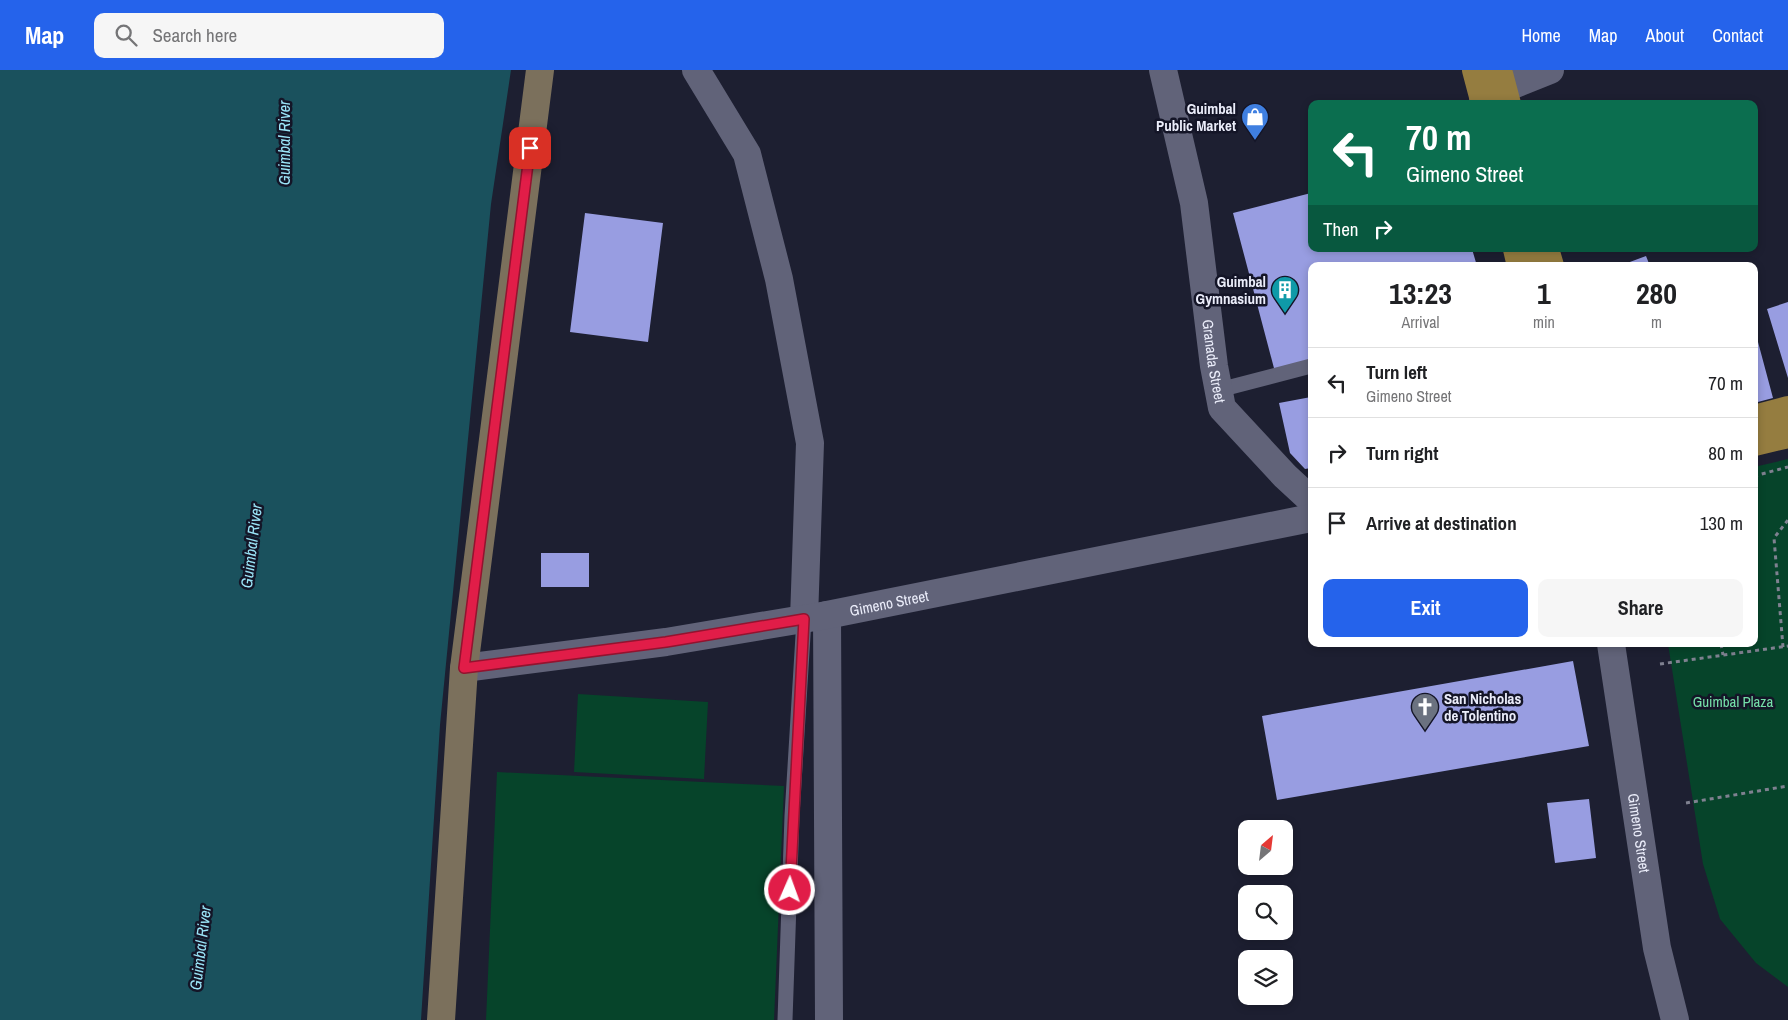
<!DOCTYPE html>
<style>
:root{--surface:#fff;--page:#f6f6f6;--text:#202124;--muted:#757577;--line:#e0e0e0;--accent:#2563eb}
body{margin:0;font-family:"Archivo Narrow",sans-serif;background:var(--page);color:var(--text);height:100vh;display:flex;flex-direction:column;font-size:19px;white-space:nowrap}
*{box-sizing:border-box;margin:0}
p{font-size:16px;color:var(--muted)}
.icon{flex:none;width:28px;height:28px;fill:none;stroke:currentColor;stroke-width:2;stroke-linecap:round;stroke-linejoin:round}
.map{position:relative;flex:1;overflow:hidden}
.details{position:absolute;left:1308px;top:192px;width:450px;height:385px;display:flex;flex-direction:column;background:var(--surface);border-radius:10px;box-shadow:0 2px 8px #0003}
.details>*{flex:none}
.top-card{position:absolute;left:1308px;top:30px;width:450px;height:152px;border-radius:10px;box-shadow:0 2px 8px #0003;background:#0b6e4f;color:#fff;overflow:hidden}
.needle{width:32px;rotate:28deg}
.tools{position:absolute;left:1238px;top:750px;display:grid;gap:10px}
.tools a{display:grid;place-items:center;width:55px;height:55px;border-radius:10px;background:var(--surface);box-shadow:0 2px 8px #0003;font-size:25px}
.pin{position:absolute;display:grid;place-items:center;width:42px;height:42px;color:#fff;margin:-21px;border-radius:10px;box-shadow:0 2px 8px #0006}
.me{position:absolute;width:55px;margin:-28px;rotate:2deg;stroke-linejoin:round;filter:drop-shadow(0 0 4px #0008)}
.turn{display:flex;align-items:center;gap:18px;height:105px;padding:0 15px;font-size:22px}
.turn .icon{width:65px;height:65px;stroke-width:2.5}
.turn b{display:block;font-size:35px;line-height:42px}
.then{display:flex;align-items:center;height:48px;padding:0 15px;background:#0003;gap:10px;font-size:19px}
.eta{display:flex;justify-content:space-evenly;align-items:center;height:85px;text-align:center}
.eta b{font-size:30px;font-weight:700;line-height:35px}
.cta{display:flex;gap:10px;margin-top:auto;padding:10px 15px}
.cta a{flex:1;height:58px;border-radius:10px;background:var(--accent);color:#fff;font-size:20px;font-weight:700;line-height:58px;text-align:center}
.cta a+a{background:var(--page);color:var(--text)}
ul{padding:0;list-style:none}
li{display:flex;align-items:center;gap:15px;height:70px;padding:0 15px;border-top:1px solid var(--line)}
li div{flex:1}
li b{display:block;font-size:19px}
li em{font-style:normal}
header{display:flex;align-items:center;gap:30px;box-sizing:border-box;height:70px;padding:0 25px;background:var(--accent);color:#fff}
header strong{font-size:24px}
nav{display:flex;gap:28px;margin-inline-start:auto;font-size:18px}
.search{width:350px;height:45px;background:var(--page);display:flex;align-items:center;gap:12px;box-sizing:border-box;padding:0 18px;border-radius:10px;color:var(--muted);font-size:19px}
.map>svg:first-child{display:block}
</style>
<header>
<strong>Map</strong>
<div class="search"><svg class="icon" aria-label="search" viewBox="0 0 24 24"><circle cx="10" cy="10" r="6"/><path d="M15 15l6 6"/></svg>Search here</div>
<nav><a>Home</a><a>Map</a><a>About</a><a>Contact</a></nav>
</header>
<div class="map">
<svg width="1788" height="950" viewBox="0 0 1788 950">
<rect width="100%" height="100%" fill="#1d1f31"/>
<path fill="#06442a" d="M1788,389V917L1756,893L1720,849L1703,794L1668,574H1754V397Z
M578,624L708,632L704,709L574,702Z
M497,702L784,716L774,950H486Z"/>
<path fill="#1a515d" d="M0,0H511L491,134L440,655L421,950H0Z"/>
<path fill="#989de1" d="M1311,123V179H1472L1477,196H1311V293L1275,302L1233,143Z
M585,143L663,153L648,272L570,262Z
M1646,186L1650,196H1619Z
M1788,232V308L1767,239Z
M1754,257L1773,328L1754,333Z
M1311,327V398L1305,399L1290,383L1279,333Z
M541,483H589V517H541Z
M1573,591L1589,676L1277,730L1262,646Z
M1589,729L1596,788L1555,793L1547,733Z"/>
<g fill="none" stroke-linecap="round" stroke-linejoin="round">
<path stroke="#7f8190" stroke-width="3" stroke-dasharray="4 4" stroke-linecap="butt" d="M1754,406L1788,397
M1721,574L1723,585
M1783,577L1774,468L1788,450
M1660,594L1788,576
M1686,733L1788,716"/>
<path stroke="#616379" stroke-width="15" d="M1219,320L1311,296
M785,950L792,746L804,549"/>
<g stroke="#616379" stroke-width="28">
<path d="M696,0L747,84L779,209L810,373L804,549"/>
<path id="s1" d="M1163,0L1194,133L1214,296L1222,338L1285,406L1311,430"/>
<path d="M1483,27L1550,0"/>
<path d="M827,545L829,950"/>
<path id="s2" d="M1611,574L1657,878L1675,950"/>
<path id="s3" d="M464,598L666,572L827,545L1311,448"/>
</g>
<path stroke="#7b705c" stroke-width="28" d="M441,950L464,598L540,0"/>
<path stroke="#957d40" stroke-width="28" d="M1476,0L1485,34
M1498,0L1507,34
M1517,179L1521,196
M1545,179L1550,196
M1754,349L1788,340
M1754,372L1788,364"/>
</g>
<g fill="none" stroke-linecap="round" stroke-linejoin="round">
<defs>
<path id="route" d="M530,78L464,598L666,572L804,549L790,820"/>
</defs>
<use href="#route" stroke="#92132f" stroke-width="12"/>
<use href="#route" stroke="#e11d48" stroke-width="9"/>
</g>
<defs>
<symbol id="shop-pin" viewBox="-11 -11 22 30"><path d="M0 17L-7.5 6A9.5 9.5 0 1 1 7.5 6Z" fill="#3f7fe0" stroke="#141527"/><path d="M-5-2.5h2.3a2.7 3.5 0 0 1 5.4 0H5L5.5 6h-11ZM-1.5-2.5h3a1.5 2.3 0 0 0-3 0Z" fill="#fff"/></symbol>
<symbol id="building-pin" viewBox="-11 -11 22 30"><path d="M0 17L-7.5 6A9.5 9.5 0 1 1 7.5 6Z" fill="#0f9aa8" stroke="#141527"/><path d="M-4-6H4V6H1V3H-1V6H-4ZM-2.5-4.3h1.7v1.8h-1.7ZM.8-4.3h1.7v1.8H.8ZM-2.5-1h1.7V.8h-1.7ZM.8-1h1.7V.8H.8Z" fill="#fff"/></symbol>
<symbol id="church-pin" viewBox="-11 -11 22 30"><path d="M0 17L-7.5 6A9.5 9.5 0 1 1 7.5 6Z" fill="#6b7280" stroke="#141527"/><path d="M-1.2-6h2.4v3.5h3.3v2.4h-3.3V6h-2.4V-.1h-3.3v-2.4h3.3Z" fill="#fff"/></symbol>
</defs>
<g fill-rule="evenodd">
<use href="#shop-pin" x="1239" y="31" width="32" height="43"/>
<use href="#building-pin" x="1269" y="204" width="32" height="43"/>
<use href="#church-pin" x="1409" y="621" width="32" height="43"/>
</g>
<g text-anchor="middle" dominant-baseline="central" stroke-width="5" stroke-linejoin="round" paint-order="stroke">
<g font-size="15" font-weight="bold" fill="#ebedfa" stroke="#141527" text-anchor="end">
<text x="1236" y="38">Guimbal<tspan x="1236" dy="17">Public Market</tspan></text>
<text x="1266" y="211">Guimbal<tspan x="1266" dy="17">Gymnasium</tspan></text>
<text x="1444" y="628" text-anchor="start">San Nicholas<tspan x="1444" dy="17">de Tolentino</tspan></text>
</g>
<g font-size="15" fill="#ebedfa" stroke="#141527">
<text stroke="none"><textPath href="#s1" startOffset="296">Granada Street</textPath></text>
<text stroke="none"><textPath href="#s3" startOffset="430">Gimeno Street</textPath></text>
<text stroke="none"><textPath href="#s2" startOffset="191">Gimeno Street</textPath></text>
</g>
<g font-size="15" fill="#75e1a9" stroke="#141527">
<text x="1733" y="631">Guimbal Plaza</text>
</g>
<g font-size="16" font-style="italic" fill="#9be5f8" stroke="#141527">
<text transform="translate(284 73) rotate(-90)">Guimbal River</text>
<text transform="translate(251 476) rotate(-83)">Guimbal River</text>
<text transform="translate(200 878) rotate(-83)">Guimbal River</text>
</g>
</g>
</svg>
<div class="tools">
<a><svg class="needle" viewBox="-14 -14 28 28"><path d="M0-13l5 13h-10z" fill="#e53935"/><path d="M0 13l5-13h-10z" fill="#757577"/></svg></a>
<a><svg class="icon" aria-label="search" viewBox="0 0 24 24"><circle cx="10" cy="10" r="6"/><path d="M15 15l6 6"/></svg></a>
<a><svg class="icon" aria-label="layers" viewBox="0 0 24 24"><path d="M12 4l9 5-9 5-9-5zM3 14l9 5 9-5"/></svg></a>
</div>
<div class="pin" style="left:530px;top:78px;background:#d93025"><svg class="icon" aria-label="arrive" viewBox="0 0 24 24"><path d="M6 21V4h12l-3 4 3 4H6"/></svg></div>
<svg class="me" style="left:790px;top:820px" viewBox="-20 -20 40 40"><circle r="17" fill="#e11d48" stroke="#fff" stroke-width="3"/><path d="M0-11L8 9 0 5-8 9z" fill="#fff"/></svg>
<div class="top-card">
<div class="turn"><svg class="icon" aria-label="left" viewBox="0 0 24 24"><path d="M17 20v-9H6M10 6l-5 5 5 5"/></svg><div><b>70 m</b>Gimeno Street</div></div>
<div class="then">Then<svg class="icon" aria-label="right" viewBox="0 0 24 24"><path d="M7 20v-9h11M14 6l5 5-5 5"/></svg></div>
</div>
<section class="details">
<div class="eta">
<div><b>13:23</b><p>Arrival</p></div>
<div><b>1</b><p>min</p></div>
<div><b>280</b><p>m</p></div>
</div>
<ul>
<li><svg class="icon" aria-label="left" viewBox="0 0 24 24"><path d="M17 20v-9H6M10 6l-5 5 5 5"/></svg><div><b>Turn left</b><p>Gimeno Street</p></div><em>70 m</em></li>
<li><svg class="icon" aria-label="right" viewBox="0 0 24 24"><path d="M7 20v-9h11M14 6l5 5-5 5"/></svg><div><b>Turn right</b></div><em>80 m</em></li>
<li><svg class="icon" aria-label="arrive" viewBox="0 0 24 24"><path d="M6 21V4h12l-3 4 3 4H6"/></svg><div><b>Arrive at destination</b></div><em>130 m</em></li>
</ul>
<div class="cta"><a>Exit</a><a>Share</a></div>
</section>
</div>
